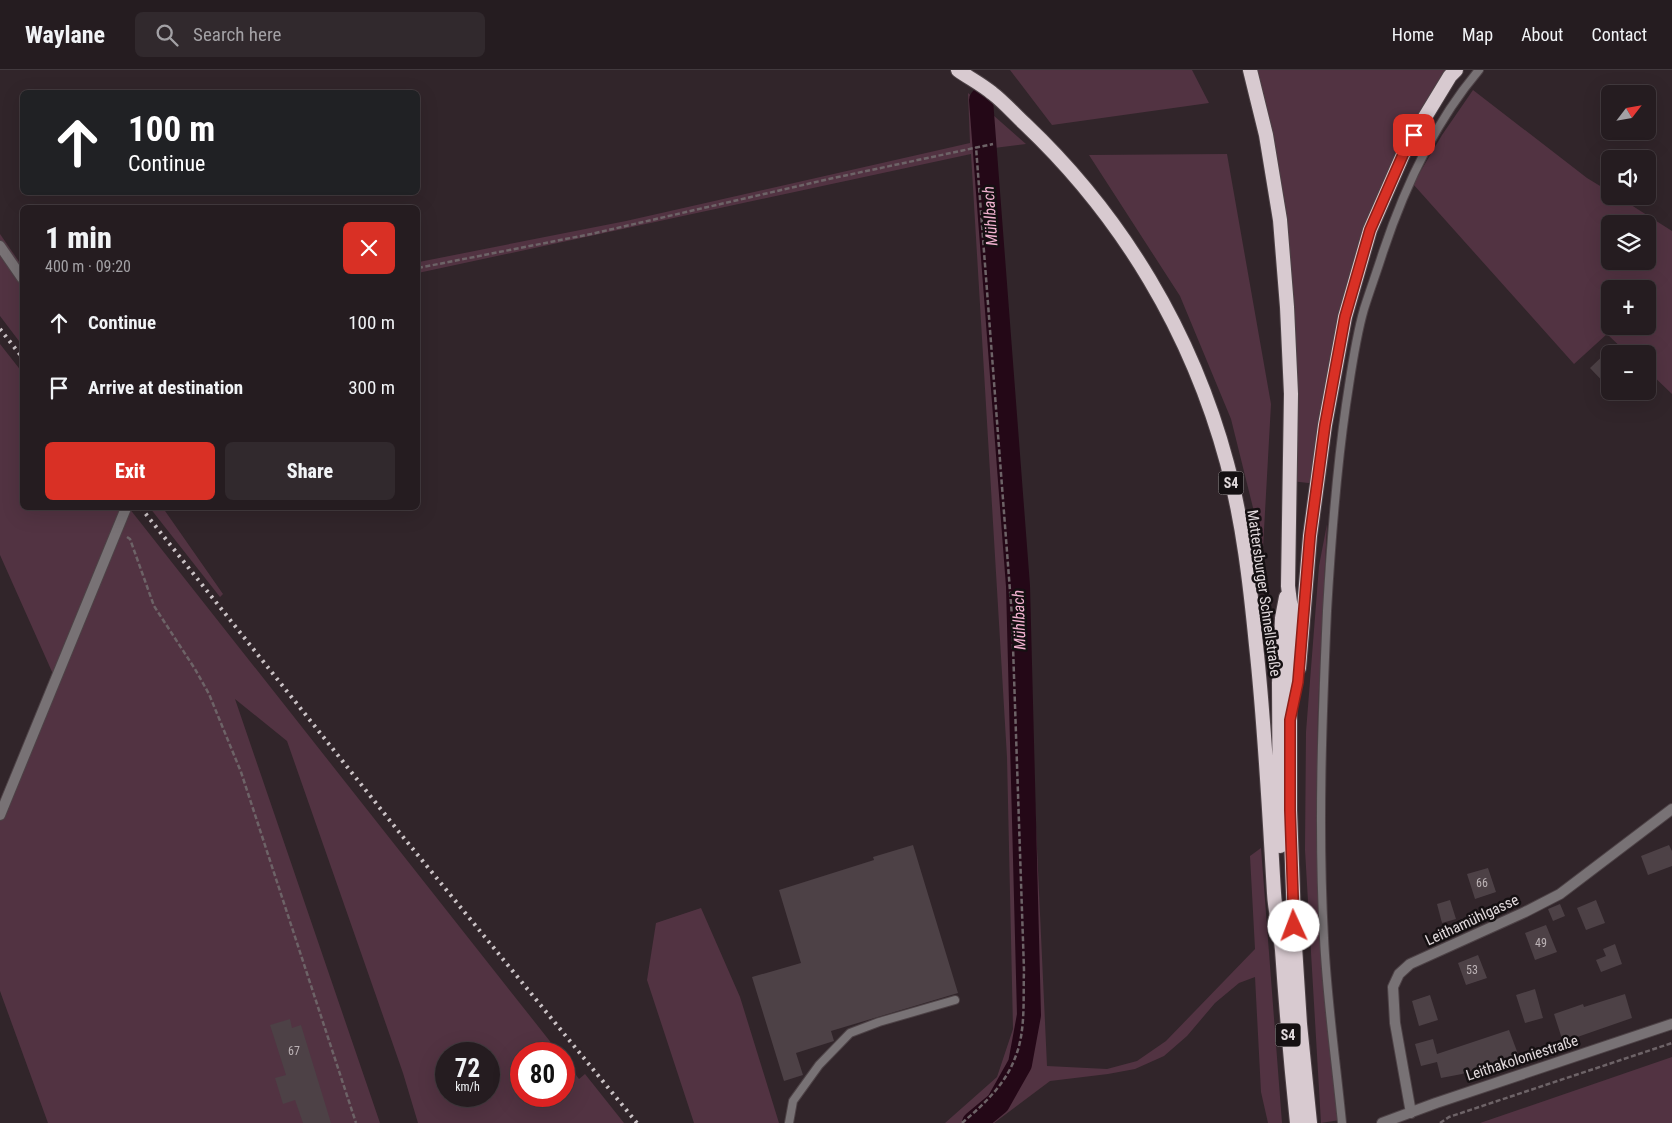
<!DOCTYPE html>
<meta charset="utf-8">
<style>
:root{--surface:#251c20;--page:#31292d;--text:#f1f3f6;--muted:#a3a1a5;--line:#423a3e;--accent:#d93025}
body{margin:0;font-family:"Roboto Condensed",sans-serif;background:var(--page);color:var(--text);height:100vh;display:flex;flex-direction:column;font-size:19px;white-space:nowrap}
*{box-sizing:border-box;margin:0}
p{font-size:16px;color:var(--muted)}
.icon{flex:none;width:28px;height:28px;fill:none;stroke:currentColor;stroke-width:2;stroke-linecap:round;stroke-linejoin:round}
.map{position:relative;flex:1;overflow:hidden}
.panel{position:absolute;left:20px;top:135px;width:400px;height:305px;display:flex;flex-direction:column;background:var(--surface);border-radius:8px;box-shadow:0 5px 20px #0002,0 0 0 1px var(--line)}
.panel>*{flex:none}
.hud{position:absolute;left:20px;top:20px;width:400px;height:105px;border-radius:8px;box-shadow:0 5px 20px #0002,0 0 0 1px var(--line);background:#202124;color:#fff;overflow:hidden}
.needle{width:32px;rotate:59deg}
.tools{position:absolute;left:1601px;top:15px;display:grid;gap:10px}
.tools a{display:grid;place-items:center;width:55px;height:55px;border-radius:8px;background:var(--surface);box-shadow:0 5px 20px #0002,0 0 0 1px var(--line);font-size:25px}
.speed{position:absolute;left:435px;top:972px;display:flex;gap:10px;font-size:25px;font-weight:700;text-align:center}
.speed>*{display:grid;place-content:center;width:65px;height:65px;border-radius:50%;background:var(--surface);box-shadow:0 5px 20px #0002,0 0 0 1px var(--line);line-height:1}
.speed small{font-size:12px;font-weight:400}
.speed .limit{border:8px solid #d22;background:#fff;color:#111}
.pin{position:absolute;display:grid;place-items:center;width:42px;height:42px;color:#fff;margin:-21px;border-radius:10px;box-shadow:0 2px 8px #0006}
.me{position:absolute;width:55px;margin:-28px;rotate:358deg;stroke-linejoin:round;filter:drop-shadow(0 0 4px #0008)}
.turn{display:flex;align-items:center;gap:18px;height:105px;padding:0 25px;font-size:22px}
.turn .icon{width:65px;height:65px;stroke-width:2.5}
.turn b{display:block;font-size:35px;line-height:42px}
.round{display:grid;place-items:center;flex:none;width:52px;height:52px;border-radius:8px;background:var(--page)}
.summary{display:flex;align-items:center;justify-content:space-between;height:85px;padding:0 25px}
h1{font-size:30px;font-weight:800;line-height:38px}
.primary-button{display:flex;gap:10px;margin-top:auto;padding:10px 25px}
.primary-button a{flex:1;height:58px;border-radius:8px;background:var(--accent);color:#fff;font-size:20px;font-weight:800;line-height:58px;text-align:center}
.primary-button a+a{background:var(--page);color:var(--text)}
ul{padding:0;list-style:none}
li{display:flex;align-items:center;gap:15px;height:65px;padding:0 25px}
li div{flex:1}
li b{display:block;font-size:19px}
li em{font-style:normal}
header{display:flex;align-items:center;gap:30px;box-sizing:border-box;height:70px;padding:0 25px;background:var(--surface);border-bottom:1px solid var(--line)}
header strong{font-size:24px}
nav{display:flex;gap:28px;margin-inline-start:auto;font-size:18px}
.search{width:350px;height:45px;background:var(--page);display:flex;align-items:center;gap:12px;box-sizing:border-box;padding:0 18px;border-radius:8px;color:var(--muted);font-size:19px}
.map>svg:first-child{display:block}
</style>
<header>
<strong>Waylane</strong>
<div class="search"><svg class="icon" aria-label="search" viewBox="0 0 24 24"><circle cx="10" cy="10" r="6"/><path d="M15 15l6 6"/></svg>Search here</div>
<nav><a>Home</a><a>Map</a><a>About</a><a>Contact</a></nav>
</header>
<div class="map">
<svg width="1672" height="1053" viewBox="0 0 1672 1053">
<rect width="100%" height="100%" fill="#31252a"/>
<path fill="#523342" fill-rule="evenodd" d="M1010,0H1192L1209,33L1052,55Z
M1250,0H1456L1370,160L1317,414L1291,411L1287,237Z
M1473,20L1587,108L1610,122V126H1617L1672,161V324L1648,301V284H1628L1607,264L1574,294L1413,114L1442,65ZM1610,154H1648V191H1610ZM1610,219H1648V256H1610Z
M968,23L1026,74L994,78L1029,604L1047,996L1107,999L1137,991L1166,971L1255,879L1250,786L1261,778L1282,1053H1268L1261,1022L1255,907L1239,913L1215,933L1187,966L1164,986L1135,999L1108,1004L1050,1011L994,1053H945L997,1007L1013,959L1007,687L971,84L418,203V193L419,192L626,151L970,73Z
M1227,84L1271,334L1263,478L1231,349L1180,226L1089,85Z
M0,164L22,196V275L0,246Z
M0,274L22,302V438H129L560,984H521V1026H564V989L579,1009L585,1004L624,1053H418L403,1003L287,671L235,629L380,1053H48L0,921V730L53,604L0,485ZM446,984H489V1026H446Z
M150,438H163L223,524L220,527Z
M1327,454L1318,638L1316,758L1321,874L1340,1050L1321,1053L1305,780L1306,662L1319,496Z
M701,838L740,927L779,1053H694L647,910L656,853Z
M1672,987V1053H1480Z"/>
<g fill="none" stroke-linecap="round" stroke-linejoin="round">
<path stroke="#240817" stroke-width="24" d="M974,1053L998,1033L1020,994L1029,945L1018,516L981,30"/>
</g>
<path fill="#4d4146" d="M1610,279V319L1590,298Z
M913,775L958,923L831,961L834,971L796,983L803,1005L784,1011L752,907L801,893L779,820L874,790L873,787Z
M1669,775L1672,781V796L1648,805L1641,786Z
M1488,798L1496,822L1475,829L1467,804Z
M1450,830L1456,849L1442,853L1437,834Z
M1596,830L1605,853L1586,860L1577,838Z
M1560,834L1565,846L1553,851L1548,839Z
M1546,855L1557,882L1535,890L1525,863Z
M1615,874L1622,894L1601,902L1596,890L1606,886L1603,879Z
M1478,885L1487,908L1466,915L1458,893Z
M1535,919L1543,948L1525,953L1516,925Z
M1625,924L1632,948L1563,972L1554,944L1583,934L1584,937Z
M1430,925L1438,950L1419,956L1412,931Z
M290,949L292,958L301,955L331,1053H303L295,1030L283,1034L275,1008L286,1005L270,955Z
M1509,960L1518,984L1462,1004L1441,1008L1437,992L1421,996L1415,974L1433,969L1437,984Z"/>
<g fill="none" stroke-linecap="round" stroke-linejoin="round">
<defs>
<path id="service" d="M789,1053L793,1031L819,995L850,963L879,952L955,930
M1342,1053C1336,992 1327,930 1324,868C1318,759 1322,651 1327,541C1331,472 1336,404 1346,335C1351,303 1355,270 1364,239C1370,220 1377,201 1383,182C1405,116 1434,53 1479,0"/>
<path id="minor" d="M0,176L22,208
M0,745L126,438
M1411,1043L1395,953L1393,917L1399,904L1410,894L1525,842L1560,824L1672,739
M1382,1053L1436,1033L1672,954"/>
<path id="trunk" d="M958,0C969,8 981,14 992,23C1004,32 1014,44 1025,54C1123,147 1192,263 1227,393C1243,452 1250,514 1256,575C1265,657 1269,740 1274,823C1275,842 1280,861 1282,880C1286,938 1291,995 1297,1053
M1250,0L1266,65L1280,150L1287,237L1291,324L1288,516L1292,548L1290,612V740L1295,876L1300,954L1310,1053
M1299,598L1310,466L1325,355L1345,247L1370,160L1405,80L1450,6L1456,0
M1280,776L1279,613L1282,548L1286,527"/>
</defs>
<use href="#service" stroke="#4d4246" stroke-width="10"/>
<use href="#minor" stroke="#4d4246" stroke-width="12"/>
<use href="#trunk" stroke="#4d4246" stroke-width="16"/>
<path stroke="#6d6367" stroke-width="2.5" stroke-dasharray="5 2.5" stroke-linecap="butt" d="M418,198L591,164L829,109L993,74
M127,467L130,469L154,536L195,599L209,624L241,702L356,1053
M962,1053C983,1035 1005,1015 1015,988C1026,962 1023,928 1024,900L1012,547L976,77
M1440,1053L1449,1047L1672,973"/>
<use href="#service" stroke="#787275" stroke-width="8"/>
<use href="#minor" stroke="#787275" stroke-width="10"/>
<use href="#trunk" stroke="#d8cad0" stroke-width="14"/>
<path stroke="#cbc3c6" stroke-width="4" stroke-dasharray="2.5 5" stroke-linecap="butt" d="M0,259L22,287
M141,438L399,762L637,1053"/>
</g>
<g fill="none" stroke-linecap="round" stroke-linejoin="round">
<defs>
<path id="route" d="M1294,856L1290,740V650L1298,612L1310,466L1325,355L1345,247L1370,160L1405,80L1414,65"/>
</defs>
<use href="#route" stroke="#8d1f18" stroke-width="12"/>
<use href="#route" stroke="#d93025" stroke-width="9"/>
</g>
<g text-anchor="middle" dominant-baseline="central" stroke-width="5" stroke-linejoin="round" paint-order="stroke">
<g font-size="12" fill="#bcb3b6">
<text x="1482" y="813">66</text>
<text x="1541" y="873">49</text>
<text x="1472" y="900">53</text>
<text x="294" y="981">67</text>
</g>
<g fill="#151012" stroke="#a49d9f" stroke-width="1">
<rect x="1218.5" y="401.5" width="25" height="23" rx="4"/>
<rect x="1275.5" y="953.5" width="25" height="23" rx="4"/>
</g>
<g font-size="14" font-weight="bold" fill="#e1d9dc">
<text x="1231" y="413">S4</text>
<text x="1288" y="965">S4</text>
</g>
<g font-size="15" fill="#e1d9dc" stroke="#151012">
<text transform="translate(1264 523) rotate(82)">Mattersburger Schnellstraße</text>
<text transform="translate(1472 850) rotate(-25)">Leithamühlgasse</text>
<text transform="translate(1522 988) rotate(-18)">Leithakoloniestraße</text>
</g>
<g font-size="16" font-style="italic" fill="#f2b2d0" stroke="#151012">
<text transform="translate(990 146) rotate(-94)">Mühlbach</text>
<text transform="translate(1019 550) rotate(-92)">Mühlbach</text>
</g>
</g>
</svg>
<div class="tools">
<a><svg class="needle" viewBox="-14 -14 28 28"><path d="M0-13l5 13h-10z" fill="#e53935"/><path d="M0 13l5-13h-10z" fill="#a3a1a5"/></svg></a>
<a><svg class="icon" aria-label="sound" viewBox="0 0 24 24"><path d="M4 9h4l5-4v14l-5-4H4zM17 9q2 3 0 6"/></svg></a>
<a><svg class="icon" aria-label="layers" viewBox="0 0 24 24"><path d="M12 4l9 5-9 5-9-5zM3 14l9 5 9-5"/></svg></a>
<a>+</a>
<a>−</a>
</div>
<div class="speed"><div>72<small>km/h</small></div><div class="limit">80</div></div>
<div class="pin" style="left:1414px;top:65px;background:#d93025"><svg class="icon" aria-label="arrive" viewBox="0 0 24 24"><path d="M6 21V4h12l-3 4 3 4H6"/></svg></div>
<svg class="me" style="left:1294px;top:856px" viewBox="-20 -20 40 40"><circle r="19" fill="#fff"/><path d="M0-13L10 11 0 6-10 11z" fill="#d93025"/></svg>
<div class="hud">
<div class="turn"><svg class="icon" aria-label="ahead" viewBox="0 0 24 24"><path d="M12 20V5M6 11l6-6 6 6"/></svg><div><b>100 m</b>Continue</div></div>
</div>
<section class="panel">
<div class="summary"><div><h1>1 min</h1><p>400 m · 09:20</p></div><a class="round" style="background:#d93025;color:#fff"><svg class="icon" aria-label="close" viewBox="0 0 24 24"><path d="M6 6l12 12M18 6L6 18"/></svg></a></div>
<ul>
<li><svg class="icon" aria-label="ahead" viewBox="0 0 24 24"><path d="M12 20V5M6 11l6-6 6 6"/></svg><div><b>Continue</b></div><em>100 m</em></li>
<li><svg class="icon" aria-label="arrive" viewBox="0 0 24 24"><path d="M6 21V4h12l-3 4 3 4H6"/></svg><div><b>Arrive at destination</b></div><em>300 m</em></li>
</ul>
<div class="primary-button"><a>Exit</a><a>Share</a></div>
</section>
</div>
